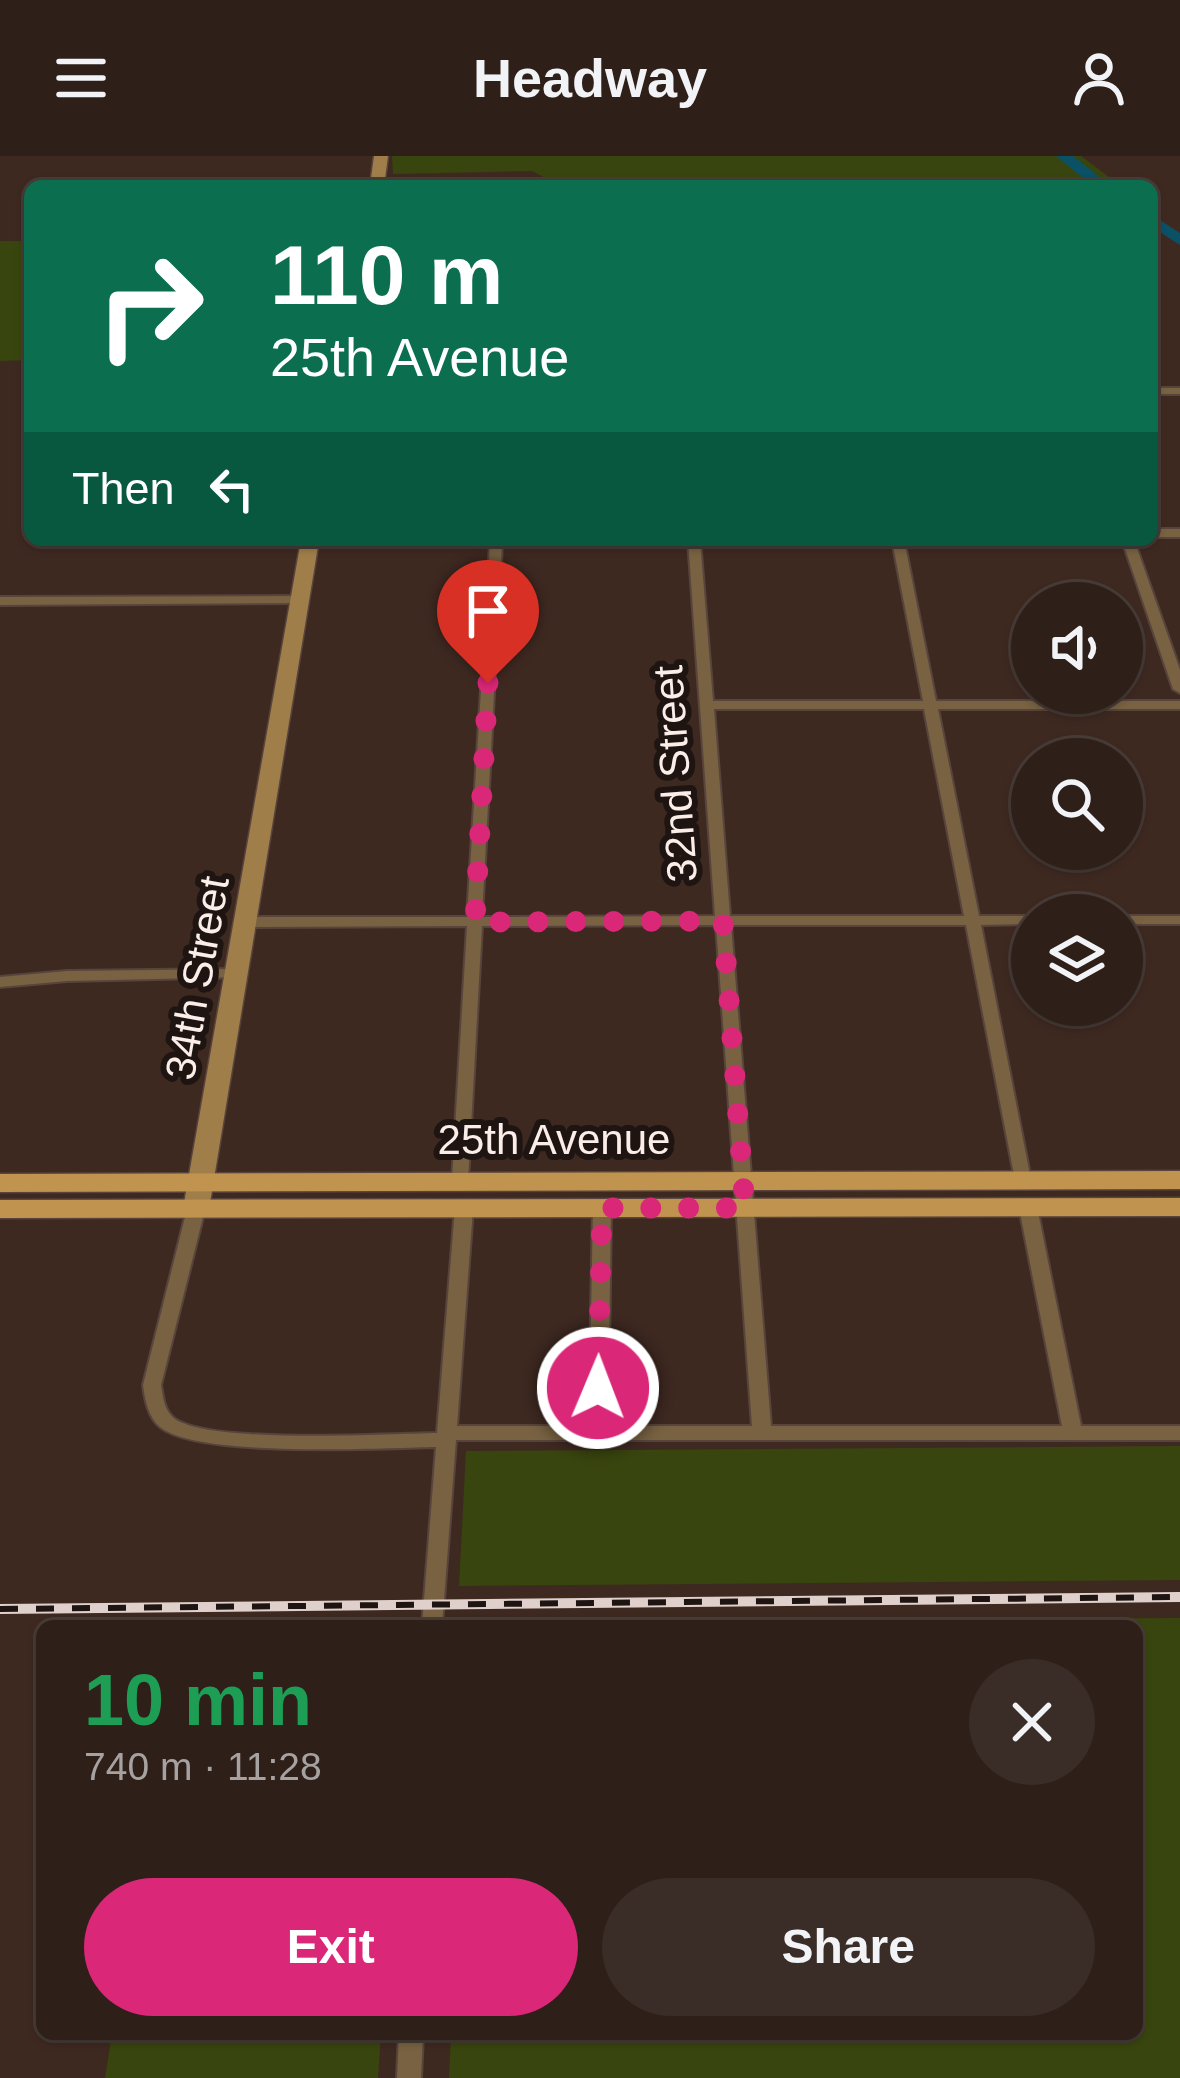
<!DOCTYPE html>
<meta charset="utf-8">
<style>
:root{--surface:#2e1f19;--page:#3a2c26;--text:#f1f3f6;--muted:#a7a2a2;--line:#493d38;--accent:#db2777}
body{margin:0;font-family:Helvetica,sans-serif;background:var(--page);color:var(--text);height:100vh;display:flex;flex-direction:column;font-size:45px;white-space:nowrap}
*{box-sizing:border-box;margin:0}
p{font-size:39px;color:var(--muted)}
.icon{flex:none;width:66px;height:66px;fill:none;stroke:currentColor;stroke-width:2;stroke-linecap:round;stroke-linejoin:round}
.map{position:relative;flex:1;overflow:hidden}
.panel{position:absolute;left:36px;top:1464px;width:1107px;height:420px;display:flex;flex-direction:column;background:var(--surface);border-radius:18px;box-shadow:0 3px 9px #0004,0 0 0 3px var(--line)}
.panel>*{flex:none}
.hud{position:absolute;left:24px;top:24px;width:1134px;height:366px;border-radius:18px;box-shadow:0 3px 9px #0004,0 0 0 3px var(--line);background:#0b6e4f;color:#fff;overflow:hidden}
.buttons{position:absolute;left:1011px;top:426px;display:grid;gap:24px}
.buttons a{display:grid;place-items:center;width:132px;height:132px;border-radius:50%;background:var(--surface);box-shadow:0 3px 9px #0004,0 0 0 3px var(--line);font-size:60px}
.pin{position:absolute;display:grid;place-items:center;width:102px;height:102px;color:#fff;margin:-123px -51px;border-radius:50% 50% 50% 0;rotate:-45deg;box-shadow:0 0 12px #0007}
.pin .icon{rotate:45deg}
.me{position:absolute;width:132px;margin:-66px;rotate:1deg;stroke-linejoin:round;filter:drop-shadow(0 0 9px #0008)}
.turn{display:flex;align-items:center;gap:42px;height:252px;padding:0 48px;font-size:54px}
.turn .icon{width:156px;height:156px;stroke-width:2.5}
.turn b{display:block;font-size:84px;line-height:102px}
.then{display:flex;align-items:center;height:114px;padding:0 48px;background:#0003;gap:24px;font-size:45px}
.round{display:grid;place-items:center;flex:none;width:126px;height:126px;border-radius:63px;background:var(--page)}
.head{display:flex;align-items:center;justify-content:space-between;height:204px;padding:0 48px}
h1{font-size:72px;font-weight:600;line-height:90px;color:#1e9e55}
.cta{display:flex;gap:24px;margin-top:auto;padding:24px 48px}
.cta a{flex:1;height:138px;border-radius:72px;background:var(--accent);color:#fff;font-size:48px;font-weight:600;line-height:138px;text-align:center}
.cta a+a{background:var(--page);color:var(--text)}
header{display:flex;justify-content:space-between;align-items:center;height:156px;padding:0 48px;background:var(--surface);font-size:54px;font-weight:600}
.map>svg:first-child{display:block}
</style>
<header><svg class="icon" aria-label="menu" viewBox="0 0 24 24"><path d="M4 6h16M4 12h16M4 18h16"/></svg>Headway<svg class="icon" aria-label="person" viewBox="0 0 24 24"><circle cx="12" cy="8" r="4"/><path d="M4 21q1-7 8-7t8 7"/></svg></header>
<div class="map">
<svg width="1180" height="1922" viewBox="0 0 1180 1922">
<rect width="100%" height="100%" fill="#3e2921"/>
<path fill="#39450e" d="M392,0H1081L1121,30H561L532,15L393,18Z
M0,85H30V204L0,205Z
M1180,1290V1424L459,1430L466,1295Z
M1180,1462V1922H449L451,1878H1137V1470H933L945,1463Z
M112,1878H381L378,1922H105Z"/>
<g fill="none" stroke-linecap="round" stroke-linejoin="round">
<path fill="#0a5166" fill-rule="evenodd" d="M1056,0H1073L1111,30H1093Z
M1152,59L1180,77V89L1152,71Z"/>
<defs>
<path id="street" d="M1152,232H1180V238H1152Z
M1152,373H1180V381H1152Z
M407,384H516L502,388L482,761L715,760L688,384H700L713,545H923L892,384H904L936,545H1180V553H938L979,760H1032V768L981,769L1031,1024L1029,1028H1017L1015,1024L966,769H731L771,1270H1062L1019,1051L1028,1045L1037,1051L1081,1270H1180V1284H456L442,1470H422L436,1291C382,1292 198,1302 160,1271C148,1261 145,1244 143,1229L187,1053L196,1047L205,1053L161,1229C163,1241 164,1255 175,1263C211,1288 386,1278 437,1277L455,1052L464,1046L473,1052L457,1270H589L593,1052L602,1046L611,1052L608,1270H752L716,769L482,770L468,1025L460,1031L452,1025L467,770L247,771L239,766L247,761H467L490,388H413ZM714,553H924L964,760H730Z
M1122,384H1134L1180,514V537L1173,533Z
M299,440L303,441V447L0,449V441Z
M1122,760H1180V768H1122Z
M239,813L244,815L247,818L244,821L67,825L0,831V821L67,815Z
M399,1878H423L421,1922H397Z"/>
<path id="secondary" d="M374,0H388L384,30H370Z
M301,384H319L209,1053L196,1061L183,1053Z"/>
<path id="primary" d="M1180,1015V1033L0,1036V1018Z
M1180,1042V1060L0,1062V1044Z"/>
</defs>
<use href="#street" stroke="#58443d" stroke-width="4"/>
<use href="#secondary" stroke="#58443d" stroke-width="3"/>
<use href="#primary" stroke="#58443d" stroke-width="3"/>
<use href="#street" fill="#786242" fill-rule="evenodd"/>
<use href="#secondary" fill="#a07e4a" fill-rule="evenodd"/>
<use href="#primary" fill="#c0934e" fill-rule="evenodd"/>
<defs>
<path id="rail" d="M0,1453L1180,1441"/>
</defs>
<use href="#rail" stroke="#dfd0cb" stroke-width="10"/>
<use href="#rail" stroke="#1e1411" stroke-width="6" stroke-dasharray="18" stroke-linecap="butt"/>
</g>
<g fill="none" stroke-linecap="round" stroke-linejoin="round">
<path stroke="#db2777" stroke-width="21" stroke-dasharray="0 37.8" d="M488,527L475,766L723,765L745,1052H602L598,1232"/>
</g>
<g text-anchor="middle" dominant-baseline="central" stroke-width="12" stroke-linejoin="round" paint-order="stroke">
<g font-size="42" fill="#fbede8" stroke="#1e1411">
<text transform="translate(675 618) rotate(-94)">32nd Street</text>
<text transform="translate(197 822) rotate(-80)">34th Street</text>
<text x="554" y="983">25th Avenue</text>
</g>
</g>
</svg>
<div class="buttons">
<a><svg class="icon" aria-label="sound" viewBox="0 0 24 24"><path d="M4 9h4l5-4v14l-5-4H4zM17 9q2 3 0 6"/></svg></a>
<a><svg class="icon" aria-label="search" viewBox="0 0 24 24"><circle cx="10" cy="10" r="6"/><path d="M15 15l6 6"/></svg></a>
<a><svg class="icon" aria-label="layers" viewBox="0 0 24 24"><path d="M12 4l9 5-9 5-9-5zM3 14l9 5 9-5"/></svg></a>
</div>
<div class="pin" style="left:488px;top:527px;background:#d93025"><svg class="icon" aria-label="arrive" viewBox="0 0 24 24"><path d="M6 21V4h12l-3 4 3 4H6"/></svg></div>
<svg class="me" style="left:598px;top:1232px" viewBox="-20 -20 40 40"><circle r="17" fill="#db2777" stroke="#fff" stroke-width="3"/><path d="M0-11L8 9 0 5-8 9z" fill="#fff"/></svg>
<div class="hud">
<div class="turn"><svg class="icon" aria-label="right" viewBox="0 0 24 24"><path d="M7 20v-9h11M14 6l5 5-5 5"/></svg><div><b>110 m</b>25th Avenue</div></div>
<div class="then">Then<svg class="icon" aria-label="left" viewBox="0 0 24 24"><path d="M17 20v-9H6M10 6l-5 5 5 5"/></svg></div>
</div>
<section class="panel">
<div class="head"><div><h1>10 min</h1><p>740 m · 11:28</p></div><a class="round"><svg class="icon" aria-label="close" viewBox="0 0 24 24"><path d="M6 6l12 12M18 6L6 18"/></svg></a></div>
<div class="cta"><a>Exit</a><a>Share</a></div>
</section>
</div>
